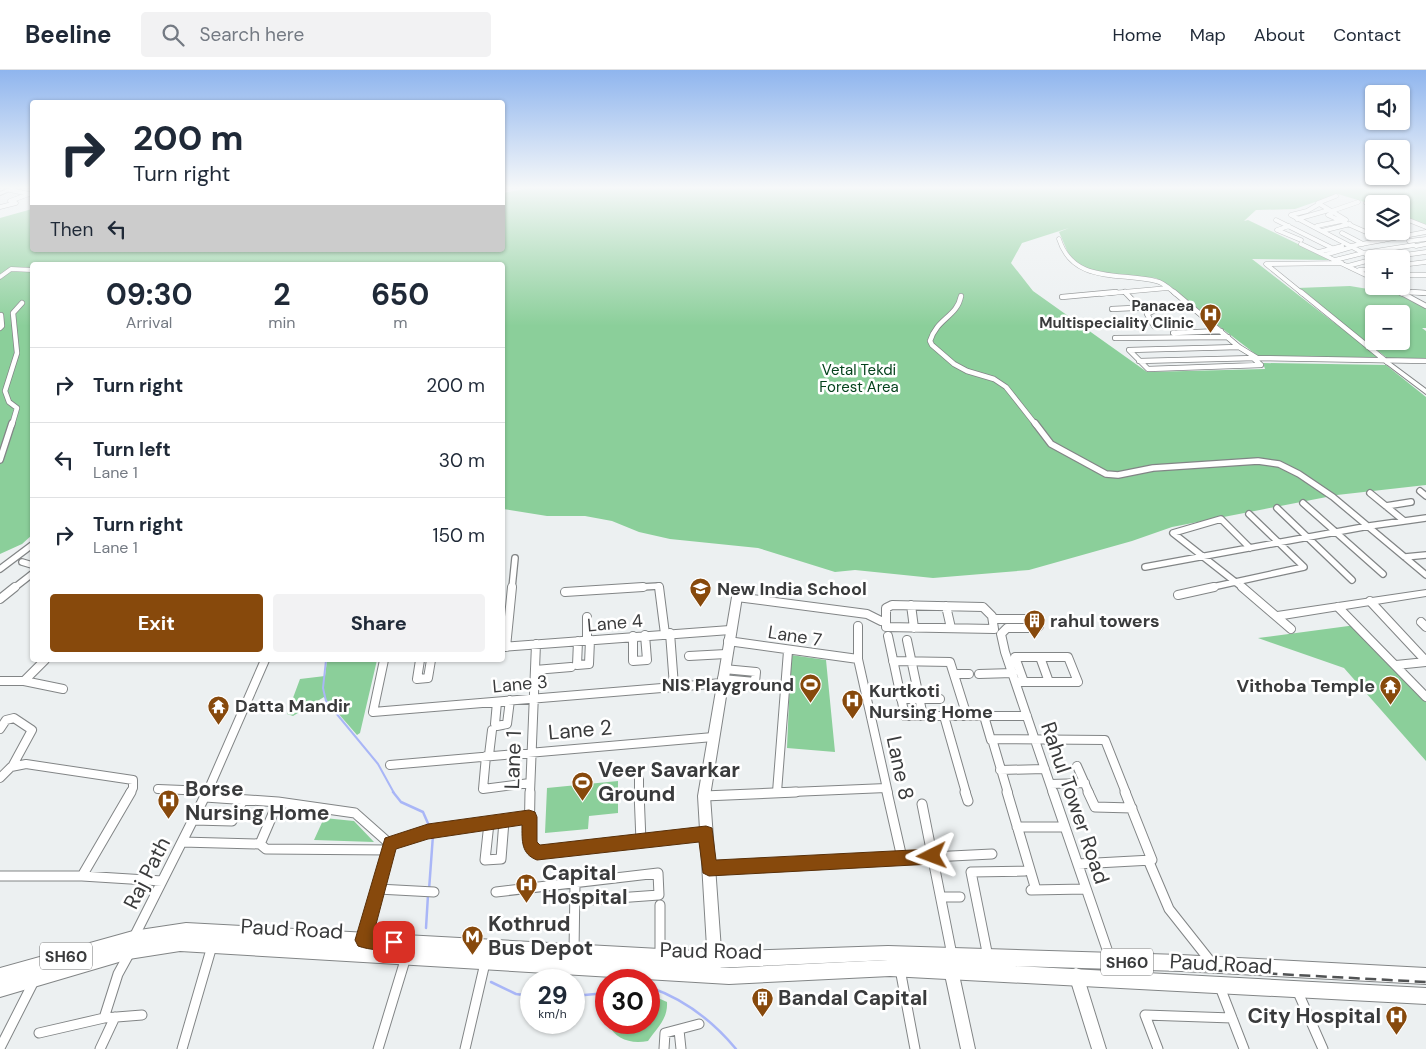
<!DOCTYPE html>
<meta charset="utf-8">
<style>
:root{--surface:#fff;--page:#f2f2f3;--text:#1f2937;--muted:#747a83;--line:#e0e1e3;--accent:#87490c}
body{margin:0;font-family:"DM Sans",sans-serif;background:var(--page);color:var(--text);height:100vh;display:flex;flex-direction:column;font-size:19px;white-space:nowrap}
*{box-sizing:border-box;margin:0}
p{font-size:16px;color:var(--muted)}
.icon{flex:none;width:28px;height:28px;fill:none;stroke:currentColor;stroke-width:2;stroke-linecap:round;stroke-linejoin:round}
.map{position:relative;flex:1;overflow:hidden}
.panel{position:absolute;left:30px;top:192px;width:475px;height:400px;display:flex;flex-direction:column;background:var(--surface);border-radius:5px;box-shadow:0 1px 4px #0004}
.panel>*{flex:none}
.hud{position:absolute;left:30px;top:30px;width:475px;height:152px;border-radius:5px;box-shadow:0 1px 4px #0004;background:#fff;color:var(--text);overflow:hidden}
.fabs{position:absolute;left:1365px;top:15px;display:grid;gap:10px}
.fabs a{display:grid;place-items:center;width:45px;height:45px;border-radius:5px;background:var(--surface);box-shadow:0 1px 4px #0004;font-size:25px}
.speed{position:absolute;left:520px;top:899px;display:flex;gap:10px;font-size:25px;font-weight:700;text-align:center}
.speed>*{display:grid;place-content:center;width:65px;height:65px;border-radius:50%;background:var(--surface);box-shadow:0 1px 4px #0004;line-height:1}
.speed small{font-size:12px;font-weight:400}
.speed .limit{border:8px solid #d22;background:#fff;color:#111}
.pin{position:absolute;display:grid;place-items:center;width:42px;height:42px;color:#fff;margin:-21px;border-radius:10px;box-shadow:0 2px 8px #0006}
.me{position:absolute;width:55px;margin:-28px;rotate:267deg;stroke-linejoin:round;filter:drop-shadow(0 0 4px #0008)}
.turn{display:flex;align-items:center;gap:18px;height:105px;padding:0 20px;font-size:22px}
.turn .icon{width:65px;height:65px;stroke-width:2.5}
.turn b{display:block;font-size:35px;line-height:42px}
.then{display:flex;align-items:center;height:48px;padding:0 20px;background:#0003;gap:10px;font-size:19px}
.eta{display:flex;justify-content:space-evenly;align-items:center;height:85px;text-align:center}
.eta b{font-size:30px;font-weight:700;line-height:35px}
.primary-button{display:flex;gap:10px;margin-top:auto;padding:10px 20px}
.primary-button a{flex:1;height:58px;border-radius:5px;background:var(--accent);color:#fff;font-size:20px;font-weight:700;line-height:58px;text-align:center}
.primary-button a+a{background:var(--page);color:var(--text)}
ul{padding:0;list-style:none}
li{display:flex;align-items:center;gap:15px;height:75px;padding:0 20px;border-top:1px solid var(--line)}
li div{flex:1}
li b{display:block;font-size:19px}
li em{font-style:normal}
header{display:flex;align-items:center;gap:30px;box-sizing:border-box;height:70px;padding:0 25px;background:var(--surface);border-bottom:1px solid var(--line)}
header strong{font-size:24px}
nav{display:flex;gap:28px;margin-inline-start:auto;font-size:18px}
.search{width:350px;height:45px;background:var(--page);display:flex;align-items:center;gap:12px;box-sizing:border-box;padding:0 18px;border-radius:5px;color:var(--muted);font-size:19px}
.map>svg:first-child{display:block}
</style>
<header>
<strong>Beeline</strong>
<div class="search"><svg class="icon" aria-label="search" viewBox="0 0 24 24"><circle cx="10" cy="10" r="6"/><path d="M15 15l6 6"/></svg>Search here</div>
<nav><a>Home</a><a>Map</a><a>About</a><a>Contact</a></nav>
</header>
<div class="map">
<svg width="1426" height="979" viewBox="0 0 1426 979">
<rect width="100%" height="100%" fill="#ecf0f1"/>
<path fill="#8bcf9a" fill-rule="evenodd" d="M530,118H1426V156L1401,145V134L1374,135L1338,124L1295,139L1256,140L1244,151L1248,150L1331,190L1252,189L1381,289L1258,286L1156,208L1108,204L1088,199L1078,194L1069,185L1059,162L1069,158L1022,173L1011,193L1033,221L1147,302L1265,299L1263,293L1386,295L1426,327V415L1337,425L1172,457L1132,471L1029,500L933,508L855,500L835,502L758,478L670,469L639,462L612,451L585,446H547L503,439L502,195H32V465L22,474L0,484V148L32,139V180H502L503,123Z
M1350,216L1398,224L1426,238V258H1422L1426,261V291H1391L1297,218ZM1374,244H1401V271H1374Z
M1356,555L1426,631V691L1344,598L1258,568Z
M791,585L826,590L835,682L787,678Z
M327,590H377L360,663L357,665L324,627L293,646L287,644L300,609L325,606Z
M618,711V743L589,746L588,759L545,763L547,718Z
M324,748L354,751L374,772L314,770Z
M649,924L667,932C668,949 657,958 648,971C631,974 615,970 608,953L649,952Z"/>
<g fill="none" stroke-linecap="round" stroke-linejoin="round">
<path stroke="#a9b6f7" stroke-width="2" d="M326,590L323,618L326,631L378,694L394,723"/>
<path stroke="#a9b6f7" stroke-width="2.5" d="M393,722L401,732L423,742L430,758
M429,820L433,765
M426,858L428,825
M491,912L516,924L531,926
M649,917C684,929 712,950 736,979
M574,926L606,923"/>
<defs>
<path id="street-far4" d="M10,120L29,124L10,131
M1336,126L1318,133L1346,150
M1366,133L1374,136
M0,137L16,133
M1332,141L1358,132
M1334,142L1328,145L1341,151
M1291,145L1375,189
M1291,145L1307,141L1319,134
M1401,147L1426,157
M1297,149L1329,140
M1276,150L1332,178
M1289,156L1277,160L1301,170
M1317,156L1341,151L1384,170
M1322,161L1350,154
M1383,161L1395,168
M1342,163L1363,174
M1059,169C1073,214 1120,202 1156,211C1163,212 1170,219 1176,224
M1409,171L1426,169
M1301,174L1374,209
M1351,176L1426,162
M1416,176L1426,174
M1319,182L1342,176
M1363,183L1414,175
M1325,185L1352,177
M1376,189L1426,182
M1335,190L1363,183
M1401,195L1426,192
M1348,196L1374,189
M1359,200L1374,199
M1401,205H1426
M0,207L11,199L32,200
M1387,216L1402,224
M1125,222L1127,224
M1402,222L1426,223
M1101,224L1168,218
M1303,224L1266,194L1342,193"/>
<path id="street-far3" d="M1125,222L1140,238
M1174,222L1239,277L1257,288L1426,291
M1301,222L1387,292
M1400,222L1426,236
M1412,222L1426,223
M961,226C957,247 937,248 930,271L932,275L954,294L967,301L994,309L1006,317L1036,355
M1062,227L1116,222
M1112,239L1176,236L1190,238
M1154,256L1147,244L1155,240
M0,258L2,256L1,245
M1173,263L1221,261
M1115,268L1228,267
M1239,277L1129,280L1148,299L1261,295L1253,288
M1139,291L1256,288
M12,355L17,338L9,332L5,321L17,283L13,243L22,233"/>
<path id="street-far2" d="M1035,353L1051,374L1106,404L1118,405L1153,398L1258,391L1279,394L1299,404L1333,427L1426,505
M0,390L12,353
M1420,421L1426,426
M1370,423L1403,450
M1303,433L1383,504
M1386,436L1411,432
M1277,438L1352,510
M1405,487L1426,485
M22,492L32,495
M1145,497L1369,456L1426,448
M0,499L32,475
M14,518L32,504
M512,518L515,488
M623,518L659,516V518
M1208,518L1304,497L1249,444
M1243,518L1173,463L1221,449L1250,478"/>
<path id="street-far1" d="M659,517L665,564
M1242,517L1291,559
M565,522L643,517
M1178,525L1214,517
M737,527L867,544L881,551
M0,529L15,517
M1370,531L1426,591
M892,535L983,537L992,546L994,559L886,557V538Z
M911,535L914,558
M946,536L951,558
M1338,537L1426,627
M587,547V570
M994,549H1032L1037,551L1039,556L1037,558H1007L1001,564L1005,582L1053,723
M1421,552L1426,557
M858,556V589L888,723
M670,563L674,616
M633,566V591L647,590L645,565
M888,566L905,646H1027
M907,570L923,646
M578,571L577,595L589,594L590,570
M728,571L858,589
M502,577L730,560
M506,577L512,517
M689,586L726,584
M1015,587H1068L1078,612H1024Z
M1040,587L1049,612
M384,590L373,642L722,613
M420,590L417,609L428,608L431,590
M893,591L950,592L967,646
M1396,595L1426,592
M535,600L571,597
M954,604H969
M979,604L1013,603
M722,609L755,612L756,602L724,599
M0,611H24L45,590
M24,611L63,619
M1016,612H1024
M901,629H940
M497,632L495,654L497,656L507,654L510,630
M944,646L966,723
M984,646L991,670
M0,659L6,650L14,648L32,660L13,695
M489,685L492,660
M486,686L483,719L530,713
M390,695L713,667
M1077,696L1089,723
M1000,700L1045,699
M0,708L11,697L26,694L133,710V718L130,723
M639,709V723
M1050,714L1085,713
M158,719L208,721
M777,722L788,581
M207,723L265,590
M530,723L536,574
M768,723L886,718
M1008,723L992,669L1105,670L1126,723"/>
<path id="street" d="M530,722L529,775L537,783L707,764
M639,722L641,771
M887,722L902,788
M965,722L968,731
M1007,722L1036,820
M1053,722L1111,891
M1088,722L1095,737L1132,738
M704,726L796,722
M205,727L278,732L355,743L390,774L364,869
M278,732L260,774L266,779L390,780
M922,734L952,885
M194,750L232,751L243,730
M489,753L485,790L501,789L504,751
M1017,757H1065
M182,772L260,774
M390,774L428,762L529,747
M1149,792L1169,839L1211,892
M1078,794L1152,790L1125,722
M709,798L992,784
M0,806H82L162,811
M82,806L131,722
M378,819L434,822
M1031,820L1086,819
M496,822L658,803L659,825L575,831
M941,827H960
M660,835V886
M134,867L207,722
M574,882L575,814
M988,887L971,802L1025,801
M900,899L915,979
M1220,917L1244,979
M1297,920L1323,979
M104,948L118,904L129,884
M679,960L681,979
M39,963L104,948L142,945
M0,978L34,911
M100,979L115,947
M182,979L212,876
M378,979L406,887
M465,979L485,893
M664,979L665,963L699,954
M1158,979L1145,945L1232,948"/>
<path id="secondary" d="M10,118H17L0,125V122Z
M1387,290L1426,319V324L1385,293L1384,292Z
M1426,520V526L1277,550L1274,549L1272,546L1274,543L1277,542Z
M737,524L740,525L742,527L710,726L722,894L720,899L715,901L710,899L708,894L698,726L732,527L734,525Z
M951,893L956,895L958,900L975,979H961L944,900L946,895Z
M1076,898L1081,900L1083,905L1106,979H1092L1069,905L1071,900Z"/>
<path id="primary" d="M186,853L715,882L888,876L1181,885L1426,898V914L1181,901L1015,896L1426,918V934L890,906L729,914L180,881L129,889L0,927V898L133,861ZM888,890L729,898H715Z"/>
</defs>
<use href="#street-far4" stroke="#828586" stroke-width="5"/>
<use href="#street-far3" stroke="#828586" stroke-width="6"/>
<use href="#street-far2" stroke="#828586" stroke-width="8"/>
<use href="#street-far1" stroke="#828586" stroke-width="10"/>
<use href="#street" stroke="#828586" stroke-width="11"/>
<use href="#secondary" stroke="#828586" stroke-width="2"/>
<use href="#primary" stroke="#828586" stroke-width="2"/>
<use href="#street-far4" stroke="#fff" stroke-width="4"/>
<use href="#street-far3" stroke="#fff" stroke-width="4.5"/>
<use href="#street-far2" stroke="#fff" stroke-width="5.5"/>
<use href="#street-far1" stroke="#fff" stroke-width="8"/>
<use href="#street" stroke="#fff" stroke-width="9"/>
<use href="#secondary" fill="#fff" fill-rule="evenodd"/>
<use href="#primary" fill="#fff" fill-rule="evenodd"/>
<path stroke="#515354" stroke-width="2.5" stroke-dasharray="11 5.5" stroke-linecap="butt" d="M1184,899L1426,912"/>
</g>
<linearGradient id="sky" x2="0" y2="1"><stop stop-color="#8fb5ee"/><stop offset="0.46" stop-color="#f6f8f9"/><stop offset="1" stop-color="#f6f8f9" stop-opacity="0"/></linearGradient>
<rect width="1426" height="256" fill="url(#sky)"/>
<path fill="#87490c" stroke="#582f08" d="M529,740L535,742L537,747V772L540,775L706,756L712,758L716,790L932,779L938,781L940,786L938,792L932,794L709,806L703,803L699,772L537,790C521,784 522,771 522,755L428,769L396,779L374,862L400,866L403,872L400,878C389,882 369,880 358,876L355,870L385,768L428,754Z"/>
<defs>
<symbol id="hospital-pin" viewBox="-11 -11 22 30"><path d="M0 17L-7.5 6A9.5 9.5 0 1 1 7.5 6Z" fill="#87490c" stroke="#fff"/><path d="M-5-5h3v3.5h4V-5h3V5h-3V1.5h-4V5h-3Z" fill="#fff"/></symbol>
<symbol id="school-pin" viewBox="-11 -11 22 30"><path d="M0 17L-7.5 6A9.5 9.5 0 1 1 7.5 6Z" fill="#87490c" stroke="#fff"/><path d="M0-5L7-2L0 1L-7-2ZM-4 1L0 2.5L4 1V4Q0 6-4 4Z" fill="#fff"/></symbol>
<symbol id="building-pin" viewBox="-11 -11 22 30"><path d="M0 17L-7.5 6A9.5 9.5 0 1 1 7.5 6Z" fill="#87490c" stroke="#fff"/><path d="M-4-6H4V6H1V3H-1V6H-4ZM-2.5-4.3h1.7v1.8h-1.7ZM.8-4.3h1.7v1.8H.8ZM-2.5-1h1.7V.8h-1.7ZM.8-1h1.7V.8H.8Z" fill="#fff"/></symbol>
<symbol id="stadium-pin" viewBox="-11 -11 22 30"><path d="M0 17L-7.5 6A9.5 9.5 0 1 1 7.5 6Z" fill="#87490c" stroke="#fff"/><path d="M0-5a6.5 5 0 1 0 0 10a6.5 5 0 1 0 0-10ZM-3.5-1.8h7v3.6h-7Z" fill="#fff"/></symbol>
<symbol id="temple-pin" viewBox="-11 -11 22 30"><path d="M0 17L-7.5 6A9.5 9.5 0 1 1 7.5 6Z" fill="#87490c" stroke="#fff"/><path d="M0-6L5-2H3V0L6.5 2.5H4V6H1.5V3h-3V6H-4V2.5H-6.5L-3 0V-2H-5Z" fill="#fff"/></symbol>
<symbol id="metro-pin" viewBox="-11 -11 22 30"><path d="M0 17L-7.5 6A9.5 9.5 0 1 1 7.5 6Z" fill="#87490c" stroke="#fff"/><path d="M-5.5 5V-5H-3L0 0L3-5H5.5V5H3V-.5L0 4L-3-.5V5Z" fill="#fff"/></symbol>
</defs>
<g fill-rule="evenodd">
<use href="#hospital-pin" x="1198" y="232" width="25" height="34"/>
<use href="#school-pin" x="688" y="506" width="25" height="34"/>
<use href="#building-pin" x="1022" y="538" width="25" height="34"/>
<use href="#stadium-pin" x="798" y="602" width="25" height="34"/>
<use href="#temple-pin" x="1378" y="604" width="25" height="34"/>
<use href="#hospital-pin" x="840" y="618" width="25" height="34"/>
<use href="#temple-pin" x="206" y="624" width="25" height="34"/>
<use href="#stadium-pin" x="570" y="700" width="25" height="34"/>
<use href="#hospital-pin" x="156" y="718" width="25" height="34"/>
<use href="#hospital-pin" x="514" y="802" width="25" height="34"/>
<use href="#metro-pin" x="460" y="854" width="25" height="34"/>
<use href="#building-pin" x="750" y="916" width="25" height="34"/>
<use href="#hospital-pin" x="1384" y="934" width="25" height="34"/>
</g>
<g text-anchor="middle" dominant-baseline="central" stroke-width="5" stroke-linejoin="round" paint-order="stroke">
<g font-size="15" font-weight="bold" fill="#3a3b3c" stroke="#fff" text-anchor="end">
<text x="1194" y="236">Panacea<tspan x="1194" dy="17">Multispeciality Clinic</tspan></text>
</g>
<g font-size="15" fill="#05431d" stroke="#fff">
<text x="859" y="300">Vetal Tekdi<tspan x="859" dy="17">Forest Area</tspan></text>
</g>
<g fill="#fff" stroke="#757676" stroke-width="1">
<rect x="40" y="872.5" width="52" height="27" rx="4"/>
<rect x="1101" y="878.5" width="52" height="27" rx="4"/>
</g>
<g font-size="16" font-weight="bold" fill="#3a3b3c">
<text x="66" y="886">SH60</text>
<text x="1127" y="892">SH60</text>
</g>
<g font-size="18" font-weight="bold" fill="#3a3b3c" stroke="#fff" text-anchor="start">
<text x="717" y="519">New India School</text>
<text x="1050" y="551">rahul towers</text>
<text x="794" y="615" text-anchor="end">NIS Playground</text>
<text x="1375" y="616" text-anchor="end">Vithoba Temple</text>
<text x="869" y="621">Kurtkoti<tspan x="869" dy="21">Nursing Home</tspan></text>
<text x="235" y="636">Datta Mandir</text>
</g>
<g font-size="18" fill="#3a3b3c" stroke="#fff">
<text transform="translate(615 553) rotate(-5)">Lane 4</text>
<text transform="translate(795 566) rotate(9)">Lane 7</text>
<text transform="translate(520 614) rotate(-5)">Lane 3</text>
</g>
<g font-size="21" fill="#3a3b3c" stroke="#fff">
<text transform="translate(580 660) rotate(-5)">Lane 2</text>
<text transform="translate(513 690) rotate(-88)">Lane 1</text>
<text transform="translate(900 698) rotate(78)">Lane 8</text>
<text transform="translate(1075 733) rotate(71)">Rahul Tower Road</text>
<text transform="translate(147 803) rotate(-63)">Raj Path</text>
<text transform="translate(292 859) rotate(3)">Paud Road</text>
<text transform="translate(711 881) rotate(1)">Paud Road</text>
<text transform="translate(1221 894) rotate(3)">Paud Road</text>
</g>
<g font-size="21" font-weight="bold" fill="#3a3b3c" stroke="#fff" text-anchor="start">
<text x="598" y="700">Veer Savarkar<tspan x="598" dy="24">Ground</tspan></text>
<text x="185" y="719">Borse<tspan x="185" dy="24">Nursing Home</tspan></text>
<text x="542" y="803">Capital<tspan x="542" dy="24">Hospital</tspan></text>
<text x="488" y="854">Kothrud<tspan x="488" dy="24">Bus Depot</tspan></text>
<text x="778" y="928">Bandal Capital</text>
<text x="1381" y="946" text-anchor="end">City Hospital</text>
</g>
</g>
</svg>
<div class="fabs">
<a><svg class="icon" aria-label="sound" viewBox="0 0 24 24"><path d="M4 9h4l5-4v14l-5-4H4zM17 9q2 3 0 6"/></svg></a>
<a><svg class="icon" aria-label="search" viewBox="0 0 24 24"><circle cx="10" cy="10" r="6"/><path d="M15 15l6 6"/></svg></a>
<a><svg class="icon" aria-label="layers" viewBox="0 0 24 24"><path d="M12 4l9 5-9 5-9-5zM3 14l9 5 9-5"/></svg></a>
<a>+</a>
<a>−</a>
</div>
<div class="speed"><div>29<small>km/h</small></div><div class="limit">30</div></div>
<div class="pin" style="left:394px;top:872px;background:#d93025"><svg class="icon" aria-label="arrive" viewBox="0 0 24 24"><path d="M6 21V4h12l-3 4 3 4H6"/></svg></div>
<svg class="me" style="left:932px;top:786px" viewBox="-20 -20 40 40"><path d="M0-17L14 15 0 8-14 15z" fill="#87490c" stroke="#fff" stroke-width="4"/></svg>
<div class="hud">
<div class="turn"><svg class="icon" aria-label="right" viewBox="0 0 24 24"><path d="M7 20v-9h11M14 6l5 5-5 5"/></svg><div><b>200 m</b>Turn right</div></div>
<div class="then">Then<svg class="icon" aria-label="left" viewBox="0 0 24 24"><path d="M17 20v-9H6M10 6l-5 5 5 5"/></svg></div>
</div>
<section class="panel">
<div class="eta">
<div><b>09:30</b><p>Arrival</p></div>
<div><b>2</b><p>min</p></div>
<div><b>650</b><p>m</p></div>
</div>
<ul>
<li><svg class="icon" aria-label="right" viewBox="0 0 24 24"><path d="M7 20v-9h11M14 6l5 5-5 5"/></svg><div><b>Turn right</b></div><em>200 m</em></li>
<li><svg class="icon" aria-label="left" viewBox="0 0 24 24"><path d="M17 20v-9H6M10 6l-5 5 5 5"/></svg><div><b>Turn left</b><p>Lane 1</p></div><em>30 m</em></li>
<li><svg class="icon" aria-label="right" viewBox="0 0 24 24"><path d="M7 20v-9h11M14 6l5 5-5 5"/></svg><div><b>Turn right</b><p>Lane 1</p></div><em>150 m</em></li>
</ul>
<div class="primary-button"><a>Exit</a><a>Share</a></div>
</section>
</div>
